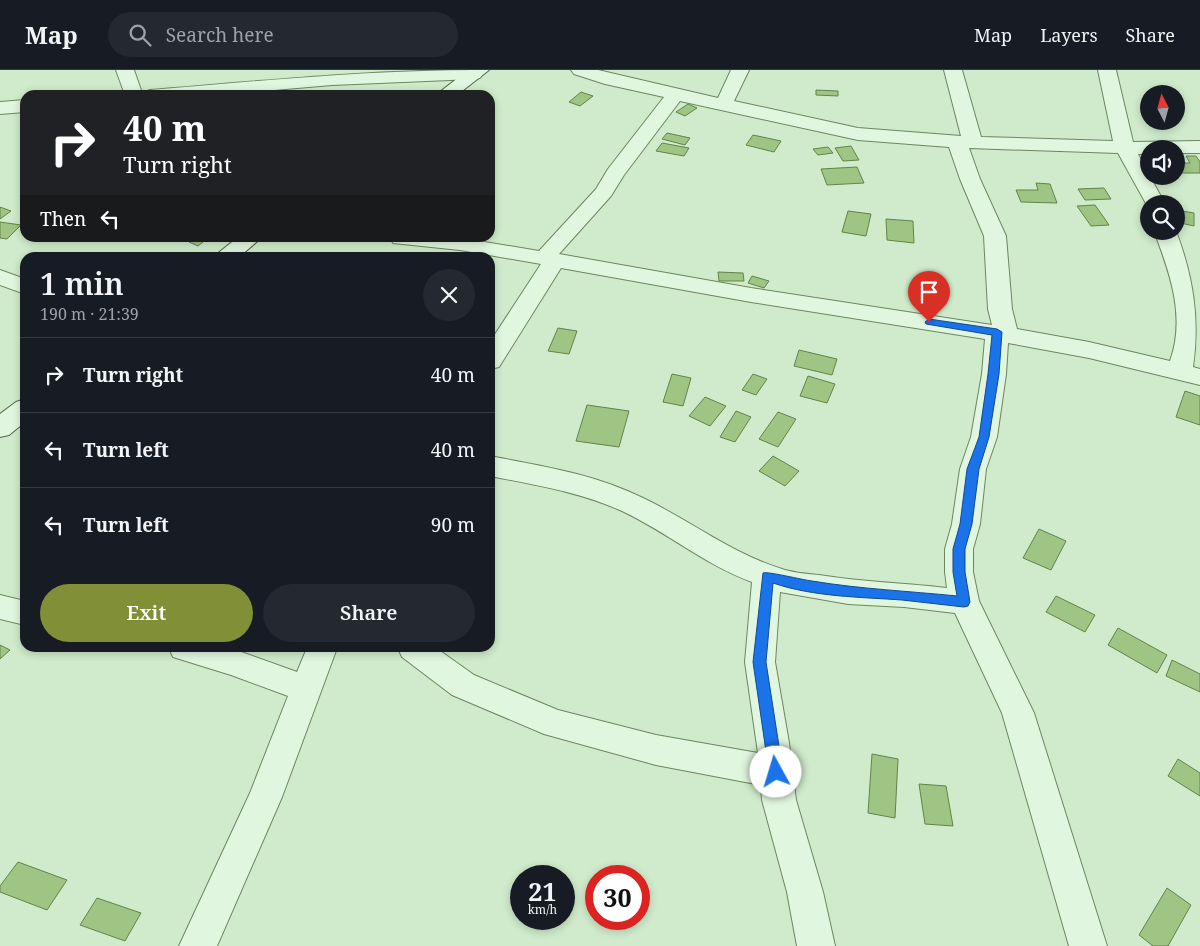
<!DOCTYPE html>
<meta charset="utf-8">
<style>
:root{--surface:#171b24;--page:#242831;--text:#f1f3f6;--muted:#9ea1a6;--line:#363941;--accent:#818f36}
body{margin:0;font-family:"Noto Serif",serif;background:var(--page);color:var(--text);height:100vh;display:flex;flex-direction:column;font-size:19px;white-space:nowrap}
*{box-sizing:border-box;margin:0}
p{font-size:16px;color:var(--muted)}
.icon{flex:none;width:28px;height:28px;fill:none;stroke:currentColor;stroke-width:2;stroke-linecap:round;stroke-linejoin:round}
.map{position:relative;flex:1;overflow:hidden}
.details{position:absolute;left:20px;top:182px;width:475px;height:400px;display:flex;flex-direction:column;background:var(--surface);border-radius:15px;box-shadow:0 2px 8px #0003}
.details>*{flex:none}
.hud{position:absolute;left:20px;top:20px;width:475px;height:152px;border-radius:15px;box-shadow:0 2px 8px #0003;background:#202124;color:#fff;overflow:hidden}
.needle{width:32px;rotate:354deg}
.controls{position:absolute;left:1140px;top:15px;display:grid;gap:10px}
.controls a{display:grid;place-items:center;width:45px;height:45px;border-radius:50%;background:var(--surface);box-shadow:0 2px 8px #0003;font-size:25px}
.speed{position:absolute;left:510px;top:795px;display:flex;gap:10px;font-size:25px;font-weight:700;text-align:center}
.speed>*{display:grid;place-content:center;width:65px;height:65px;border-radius:50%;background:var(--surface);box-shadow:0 2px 8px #0003;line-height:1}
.speed small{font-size:12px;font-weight:400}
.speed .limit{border:8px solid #d22;background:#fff;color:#111}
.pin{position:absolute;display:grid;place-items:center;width:42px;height:42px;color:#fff;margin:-51px -21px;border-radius:50% 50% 50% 0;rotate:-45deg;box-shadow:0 0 5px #0007}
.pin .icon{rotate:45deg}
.me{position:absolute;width:55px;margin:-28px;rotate:354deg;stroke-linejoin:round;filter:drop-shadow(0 0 4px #0008)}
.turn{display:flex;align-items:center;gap:18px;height:105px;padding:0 20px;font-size:22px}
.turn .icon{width:65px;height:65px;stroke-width:2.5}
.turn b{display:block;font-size:35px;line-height:42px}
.then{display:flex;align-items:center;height:48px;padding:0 20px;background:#0003;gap:10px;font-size:19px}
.round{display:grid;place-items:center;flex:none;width:52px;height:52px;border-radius:26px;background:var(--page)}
.overview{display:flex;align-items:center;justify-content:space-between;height:85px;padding:0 20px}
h1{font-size:30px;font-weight:600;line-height:38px}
.primary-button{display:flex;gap:10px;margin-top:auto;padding:10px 20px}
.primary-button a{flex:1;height:58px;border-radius:30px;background:var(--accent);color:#fff;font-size:20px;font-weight:600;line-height:58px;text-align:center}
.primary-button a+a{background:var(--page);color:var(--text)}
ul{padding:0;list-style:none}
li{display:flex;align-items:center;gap:15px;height:75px;padding:0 20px;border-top:1px solid var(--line)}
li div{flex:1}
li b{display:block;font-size:19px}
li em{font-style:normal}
header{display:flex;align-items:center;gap:30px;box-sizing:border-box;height:70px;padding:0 25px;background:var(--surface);border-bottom:1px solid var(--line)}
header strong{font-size:24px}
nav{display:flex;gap:28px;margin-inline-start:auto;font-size:18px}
.search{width:350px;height:45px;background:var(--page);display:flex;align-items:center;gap:12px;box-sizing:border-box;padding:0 18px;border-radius:28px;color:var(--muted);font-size:19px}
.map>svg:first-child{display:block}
</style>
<header>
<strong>Map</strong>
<div class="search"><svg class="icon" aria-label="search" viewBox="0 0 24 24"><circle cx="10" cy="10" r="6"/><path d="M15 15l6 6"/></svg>Search here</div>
<nav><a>Map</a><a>Layers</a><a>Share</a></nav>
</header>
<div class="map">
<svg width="1200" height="876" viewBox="0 0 1200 876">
<rect width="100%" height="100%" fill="#cfebcb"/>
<path fill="#9fc585" stroke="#628349" d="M816,20L838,21V26L816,25Z
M581,22L593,26L580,36L569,32Z
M688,34L697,38L685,46L676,42Z
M667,63L690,68L685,75L662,69Z
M753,65L781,71L774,82L746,75Z
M662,73L689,78L684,86L656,81Z
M851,76L859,90L843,91L835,78Z
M828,77L833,83L818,85L813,79Z
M1186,86H1196L1200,92V103H1176V88L1179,93H1190Z
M857,97L864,113L827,115L821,99Z
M1036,113L1050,114L1057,133L1021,132L1016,120H1038Z
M1104,118L1111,129L1085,130L1078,119Z
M1095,135L1109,155L1091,156L1077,136Z
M0,137L11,141L0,149Z
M1176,140L1194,143V156L1176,152Z
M848,141L871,144L866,166L842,162Z
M886,149L913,151L914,173L887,170Z
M0,152L21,155L7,169L0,168Z
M196,168H208L198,176L189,172Z
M718,202L743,203L744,211H719Z
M752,206L769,211L764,218L748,213Z
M558,258L577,261L569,284L548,281Z
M799,280L837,289L832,305L794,296Z
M672,304L691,308L683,336L663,332Z
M753,304L767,309L756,325L742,320Z
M808,306L835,314L827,333L800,326Z
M1185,321L1200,326V355L1176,347Z
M705,327L726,336L710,356L689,346Z
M587,335L629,341L619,377L576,371Z
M736,341L751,347L735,372L720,367Z
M778,342L796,349L778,377L759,369Z
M773,386L799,401L785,416L759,401Z
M1039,459L1066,471L1051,500L1023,488Z
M1056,526L1095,545L1085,562L1046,542Z
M1118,558L1167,585L1157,603L1108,575Z
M0,575L10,580L0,589Z
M1172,590L1200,604V622L1166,606Z
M872,684L898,689L895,748L868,743Z
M1178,689L1200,703V726L1168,706Z
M919,714L946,716L953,756L925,754Z
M18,792L67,810L47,840L0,822V816Z
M1167,818L1191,835L1168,876H1153L1139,865Z
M97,828L141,843L125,871L80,855Z"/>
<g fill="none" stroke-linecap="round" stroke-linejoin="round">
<defs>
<path id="street" d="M116,0H134L142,23L150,20C260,11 369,0 479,0L483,4L480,8L474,9L332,15L216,25H125Z
M571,0H598L718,28L731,0H749L734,31L858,58L961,66L944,0H962L981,67L1113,71L1098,0H1116L1133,72L1200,71V83H1176V79H1149V84H1138L1165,134H1149V139L1118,83L969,78L980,109L1006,166L1012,239L1017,259L1089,272L1170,291C1186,247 1170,203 1154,161H1176C1193,206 1200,249 1193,297L1200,299V315L1089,288L1008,273L1006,304L997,367L986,399L980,454L973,479V502L979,531L1034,643L1107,876H1069L1002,643L955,543L904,537L848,534L780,522L775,592L789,673L796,730L823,822L835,876H797L787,822L762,730L761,715L656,695L544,664L452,625L402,587L398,578H436L474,605L558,640L656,665L758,683L745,592L752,512C705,495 667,462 622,441C580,422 535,415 490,406V386C542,396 595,404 643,428C691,451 734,485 785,500C796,503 808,504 819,505C861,512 904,513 947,518L945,502V479L952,454L960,399L971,367L982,304L985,269L751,232L561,198L499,297L490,299V272L541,194L460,180L393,173L391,168H461L539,181L596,119L608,99L664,27L605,14L574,4ZM680,31L858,70L949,77L960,109L984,166L988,239L992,255L751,218L559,184L611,126L624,105Z
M25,30V42L0,44V32Z
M0,200L25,209V224L0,215Z
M0,525L25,531V555L0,549Z
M169,578H230L297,602L307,578H337L282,727L217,876H179L250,723L288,626L231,605L173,587Z"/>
<path id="secondary" d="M468,0H489L457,25H436Z
M237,168H261L238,188H212Z
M25,329V352L9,365L0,367V344L16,332Z"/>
</defs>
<use href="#street" stroke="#6c8661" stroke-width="2"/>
<use href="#secondary" stroke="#4f6843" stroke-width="2"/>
<use href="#street" fill="#e1f6de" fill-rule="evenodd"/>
<use href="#secondary" fill="#e1f6de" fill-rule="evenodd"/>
</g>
<path fill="#1a73e8" stroke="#114b97" d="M929,249L997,259L1002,262L999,304L989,367L979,399L972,454L965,479V502L970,532L968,536L964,537C943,535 923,532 902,530C860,527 814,527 773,513L766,592L783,702L781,707L776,709L771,707L769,702L753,592L763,503C767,501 803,510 812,511C860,519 908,521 957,526L953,502V479L960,454L967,399L979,367L988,304L992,265L926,254L925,252Z"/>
</svg>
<div class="controls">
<a><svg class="needle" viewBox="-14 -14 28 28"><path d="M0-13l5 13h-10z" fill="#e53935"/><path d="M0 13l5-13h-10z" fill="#9ea1a6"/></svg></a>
<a><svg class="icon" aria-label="sound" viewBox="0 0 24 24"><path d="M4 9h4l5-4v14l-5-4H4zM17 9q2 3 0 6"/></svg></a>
<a><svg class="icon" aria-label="search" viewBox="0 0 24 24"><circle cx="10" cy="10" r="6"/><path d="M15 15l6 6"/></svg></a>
</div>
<div class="speed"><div>21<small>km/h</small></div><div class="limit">30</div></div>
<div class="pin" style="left:929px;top:252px;background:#d93025"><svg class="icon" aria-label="arrive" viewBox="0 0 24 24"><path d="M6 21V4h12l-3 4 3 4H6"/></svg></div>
<svg class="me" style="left:776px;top:702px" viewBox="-20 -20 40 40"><circle r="19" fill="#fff"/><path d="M0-13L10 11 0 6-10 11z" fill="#1a73e8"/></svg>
<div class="hud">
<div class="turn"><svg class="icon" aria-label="right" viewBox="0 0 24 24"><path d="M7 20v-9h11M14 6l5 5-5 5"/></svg><div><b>40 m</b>Turn right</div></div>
<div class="then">Then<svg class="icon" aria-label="left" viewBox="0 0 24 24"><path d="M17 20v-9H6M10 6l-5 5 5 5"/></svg></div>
</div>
<section class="details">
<div class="overview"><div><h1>1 min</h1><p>190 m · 21:39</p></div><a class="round"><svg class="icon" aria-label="close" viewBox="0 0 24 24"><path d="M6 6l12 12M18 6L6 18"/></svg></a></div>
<ul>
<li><svg class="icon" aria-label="right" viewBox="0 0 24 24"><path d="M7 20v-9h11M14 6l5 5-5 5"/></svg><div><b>Turn right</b></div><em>40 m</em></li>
<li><svg class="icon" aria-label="left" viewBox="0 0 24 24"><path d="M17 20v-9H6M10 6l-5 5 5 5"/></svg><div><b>Turn left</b></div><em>40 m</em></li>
<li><svg class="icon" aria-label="left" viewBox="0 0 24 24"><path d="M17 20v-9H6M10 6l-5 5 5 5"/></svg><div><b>Turn left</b></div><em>90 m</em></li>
</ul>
<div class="primary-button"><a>Exit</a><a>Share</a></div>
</section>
</div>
